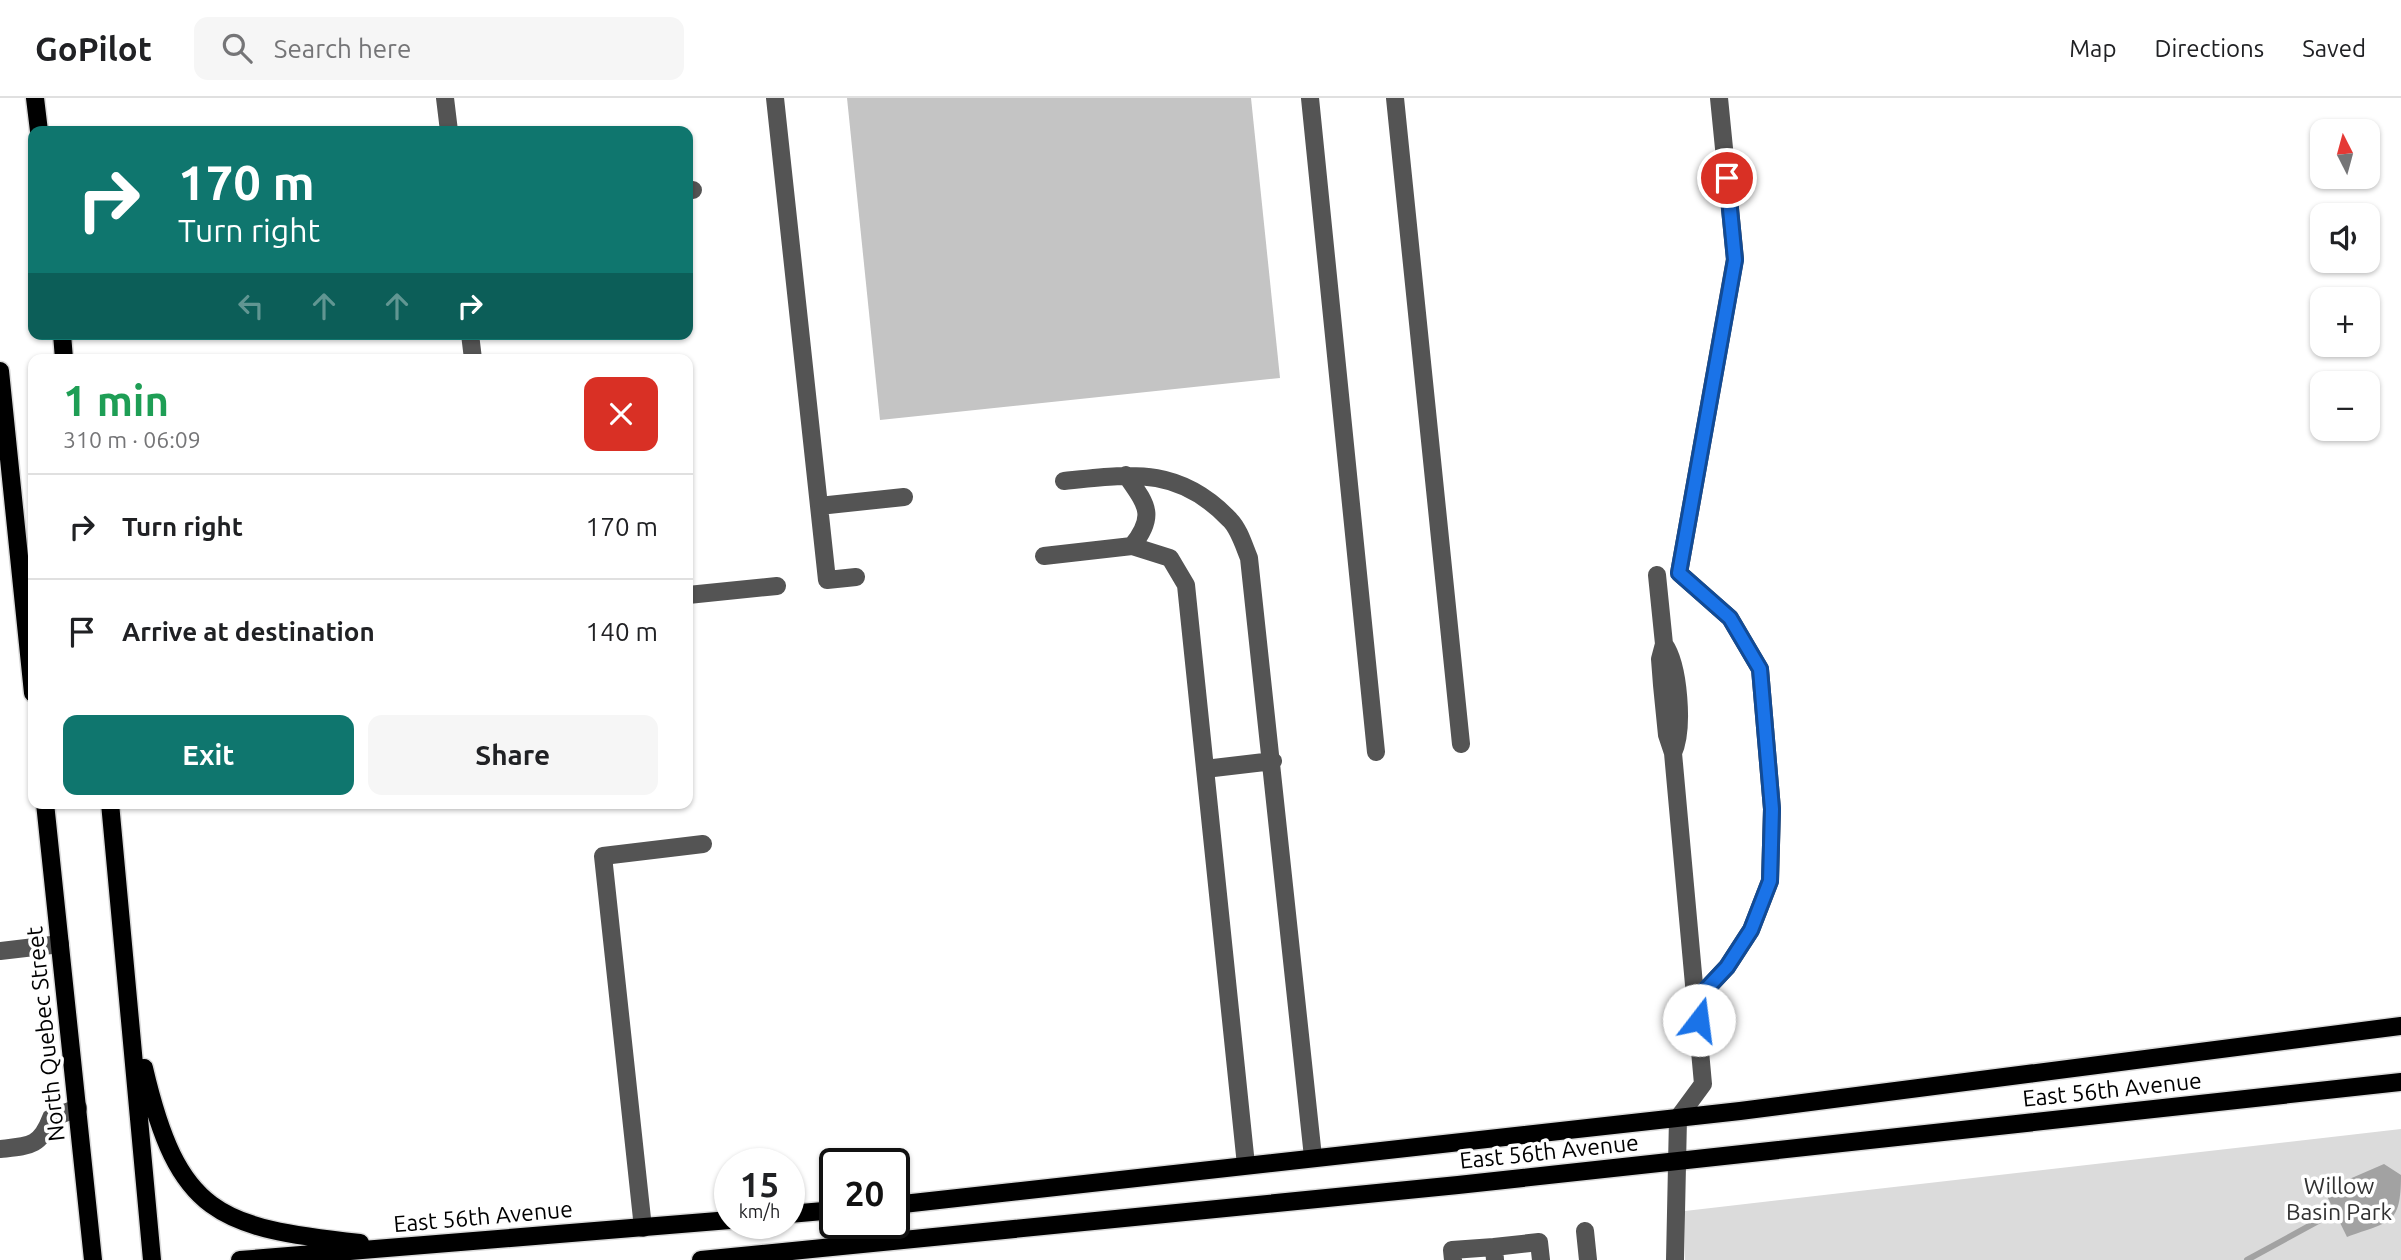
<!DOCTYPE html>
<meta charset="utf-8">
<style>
:root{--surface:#fff;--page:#f6f6f6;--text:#202124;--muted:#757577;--line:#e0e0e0;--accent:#0f766e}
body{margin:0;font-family:Ubuntu,sans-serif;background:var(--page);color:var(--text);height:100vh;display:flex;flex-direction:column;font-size:26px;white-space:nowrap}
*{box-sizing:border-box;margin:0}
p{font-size:23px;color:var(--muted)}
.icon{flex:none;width:38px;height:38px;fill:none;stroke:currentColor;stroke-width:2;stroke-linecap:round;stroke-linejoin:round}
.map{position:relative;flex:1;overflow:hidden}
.sheet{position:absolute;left:28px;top:256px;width:665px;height:455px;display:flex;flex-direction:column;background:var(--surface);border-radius:14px;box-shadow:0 2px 5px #0004}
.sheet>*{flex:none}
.top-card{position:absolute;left:28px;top:28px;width:665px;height:214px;border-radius:14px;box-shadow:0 2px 5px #0004;background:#0f766e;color:#fff;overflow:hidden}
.needle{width:46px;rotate:354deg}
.buttons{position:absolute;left:2310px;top:21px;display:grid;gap:14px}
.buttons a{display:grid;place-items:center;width:70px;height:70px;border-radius:14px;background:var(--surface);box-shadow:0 2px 5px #0004;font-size:35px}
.speed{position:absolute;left:714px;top:1050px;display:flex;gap:14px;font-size:35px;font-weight:700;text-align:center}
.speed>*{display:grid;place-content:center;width:91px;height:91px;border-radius:50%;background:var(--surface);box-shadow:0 2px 5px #0004;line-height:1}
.speed small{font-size:18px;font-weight:400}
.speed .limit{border:4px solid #111;border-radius:10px;background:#fff;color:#111}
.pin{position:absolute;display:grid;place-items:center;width:60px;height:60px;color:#fff;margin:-30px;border:4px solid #fff;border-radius:50%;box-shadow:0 2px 7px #0007}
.me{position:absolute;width:77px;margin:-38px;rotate:15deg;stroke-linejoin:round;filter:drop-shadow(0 0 5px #0008)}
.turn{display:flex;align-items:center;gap:24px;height:147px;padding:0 35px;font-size:32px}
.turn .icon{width:91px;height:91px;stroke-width:2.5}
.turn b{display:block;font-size:49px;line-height:60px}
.lanes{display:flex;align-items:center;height:66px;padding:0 35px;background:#0003;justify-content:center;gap:35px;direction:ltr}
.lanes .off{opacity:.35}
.round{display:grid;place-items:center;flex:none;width:74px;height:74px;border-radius:14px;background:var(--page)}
.head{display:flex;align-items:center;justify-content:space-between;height:119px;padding:0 35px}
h1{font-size:42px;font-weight:700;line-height:52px;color:#1e9e55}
.cta{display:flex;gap:14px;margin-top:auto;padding:14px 35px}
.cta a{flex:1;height:80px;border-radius:14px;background:var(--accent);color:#fff;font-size:28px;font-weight:700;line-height:80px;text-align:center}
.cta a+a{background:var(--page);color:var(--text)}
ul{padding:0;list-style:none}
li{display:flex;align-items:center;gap:21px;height:105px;padding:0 35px;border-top:2px solid var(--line)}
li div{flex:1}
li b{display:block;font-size:26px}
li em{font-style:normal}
header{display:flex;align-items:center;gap:42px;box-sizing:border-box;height:98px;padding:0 35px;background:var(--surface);border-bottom:2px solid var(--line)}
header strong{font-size:33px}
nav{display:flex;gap:38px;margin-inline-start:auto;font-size:24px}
.search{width:490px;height:63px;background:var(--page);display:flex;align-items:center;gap:18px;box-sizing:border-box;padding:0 24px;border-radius:14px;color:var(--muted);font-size:26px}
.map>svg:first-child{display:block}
</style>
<header>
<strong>GoPilot</strong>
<div class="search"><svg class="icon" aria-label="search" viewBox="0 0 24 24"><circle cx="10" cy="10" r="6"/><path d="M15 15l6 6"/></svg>Search here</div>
<nav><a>Map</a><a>Directions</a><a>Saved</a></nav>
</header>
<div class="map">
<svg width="2401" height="1162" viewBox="0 0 2401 1162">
<rect width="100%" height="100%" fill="#fff"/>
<path fill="#dbdbdb" d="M2401,1031V1162H1685V1113Z"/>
<path fill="#a2a2a2" d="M2384,1066L2401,1077C2401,1128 2390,1123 2347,1139L2324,1092Z"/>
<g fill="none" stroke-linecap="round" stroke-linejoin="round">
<path stroke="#a2a2a2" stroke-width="6" d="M2247,1162L2342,1110"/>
</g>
<path fill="#c4c4c4" d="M847,0H1251L1280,280L880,322Z"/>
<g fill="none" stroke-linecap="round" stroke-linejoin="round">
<defs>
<path id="major" d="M35,0L39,33
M62,236L64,261
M0,273L33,595
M45,705L93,1162
M110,705L152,1162
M144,970C178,1116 218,1130 360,1145
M894,1107L1740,1013L2401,928
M789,1116L835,1112
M240,1162L730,1122
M701,1162L1458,1087L2401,984"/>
</defs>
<use href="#major" stroke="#dbdbdb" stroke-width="21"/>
<path stroke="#545454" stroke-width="18" d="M445,0L449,33
M775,0L827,482L856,479
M1310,0L1376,654
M1395,0L1461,646
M688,92H693
M470,236L473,261
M1126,377C1146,406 1157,417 1132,448
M1064,383C1131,376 1179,368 1230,422C1239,431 1244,448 1249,460L1313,1059
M819,408L904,399
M1044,458L1132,448L1170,460L1186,487L1246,1067
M1657,477L1664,546L1660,561L1662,587L1667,637L1673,655L1703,986L1678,1020L1675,1162
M688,497L777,488
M1664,546C1679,567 1684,631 1673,655
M1205,671L1273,663
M0,853L60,846
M1697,901L1727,869L1751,832L1770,783L1772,711L1760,571L1730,520L1679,475L1735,161L1719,0
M0,1051C29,1048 40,1049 51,1020L78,1010
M643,1130L603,758L703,746
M1585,1133L1588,1162
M1494,1149L1539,1144L1541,1162
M1453,1162L1452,1152L1494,1149L1495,1162"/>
<use href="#major" stroke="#000" stroke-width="18"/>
</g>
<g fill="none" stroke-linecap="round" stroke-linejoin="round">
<defs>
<path id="route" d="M1699,922L1697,901L1727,869L1751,832L1770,783L1772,711L1760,571L1730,520L1679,475L1735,162L1727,80"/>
</defs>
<use href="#route" stroke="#114b97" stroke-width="18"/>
<use href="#route" stroke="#1a73e8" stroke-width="12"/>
</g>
<g text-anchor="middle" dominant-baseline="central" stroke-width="7" stroke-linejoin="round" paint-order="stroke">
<g font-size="23" fill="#000" stroke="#fff">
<text transform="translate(45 936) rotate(-96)">North Quebec Street</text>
<text transform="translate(2112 991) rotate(-6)">East 56th Avenue</text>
<text transform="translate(1549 1053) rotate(-6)">East 56th Avenue</text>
<text transform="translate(483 1118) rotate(-5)">East 56th Avenue</text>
</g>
<g font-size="23" fill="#323232" stroke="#fff">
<text x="2339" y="1087">Willow<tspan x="2339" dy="26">Basin Park</tspan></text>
</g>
</g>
</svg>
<div class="buttons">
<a><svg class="needle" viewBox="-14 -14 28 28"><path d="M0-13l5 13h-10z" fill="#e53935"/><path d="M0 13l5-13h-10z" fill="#757577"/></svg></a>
<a><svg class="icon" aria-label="sound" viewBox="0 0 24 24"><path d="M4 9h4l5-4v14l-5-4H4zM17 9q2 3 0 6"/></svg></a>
<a>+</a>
<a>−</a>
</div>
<div class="speed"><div>15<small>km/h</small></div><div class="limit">20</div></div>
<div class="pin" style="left:1727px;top:80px;background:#d93025"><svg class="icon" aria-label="arrive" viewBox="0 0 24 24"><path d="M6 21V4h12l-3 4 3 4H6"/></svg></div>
<svg class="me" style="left:1699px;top:922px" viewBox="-20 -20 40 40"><circle r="19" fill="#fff"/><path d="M0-13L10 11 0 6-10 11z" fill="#1a73e8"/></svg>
<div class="top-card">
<div class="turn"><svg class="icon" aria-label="right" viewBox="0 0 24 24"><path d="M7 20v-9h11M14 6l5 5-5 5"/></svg><div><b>170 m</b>Turn right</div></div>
<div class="lanes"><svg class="icon off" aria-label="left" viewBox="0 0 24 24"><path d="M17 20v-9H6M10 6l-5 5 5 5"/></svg><svg class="icon off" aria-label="ahead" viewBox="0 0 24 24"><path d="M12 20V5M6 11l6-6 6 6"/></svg><svg class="icon off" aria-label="ahead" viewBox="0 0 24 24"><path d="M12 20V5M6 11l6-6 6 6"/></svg><svg class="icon" aria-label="right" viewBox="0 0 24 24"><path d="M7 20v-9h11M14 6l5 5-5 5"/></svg></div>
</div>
<section class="sheet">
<div class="head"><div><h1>1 min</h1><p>310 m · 06:09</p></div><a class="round" style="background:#d93025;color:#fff"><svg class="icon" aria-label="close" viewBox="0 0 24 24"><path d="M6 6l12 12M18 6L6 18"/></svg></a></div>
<ul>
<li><svg class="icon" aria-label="right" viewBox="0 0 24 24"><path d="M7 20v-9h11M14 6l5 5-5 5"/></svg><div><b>Turn right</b></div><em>170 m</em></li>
<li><svg class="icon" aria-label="arrive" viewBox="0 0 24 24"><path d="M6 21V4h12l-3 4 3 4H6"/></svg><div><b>Arrive at destination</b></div><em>140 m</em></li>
</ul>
<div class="cta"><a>Exit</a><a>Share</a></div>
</section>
</div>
